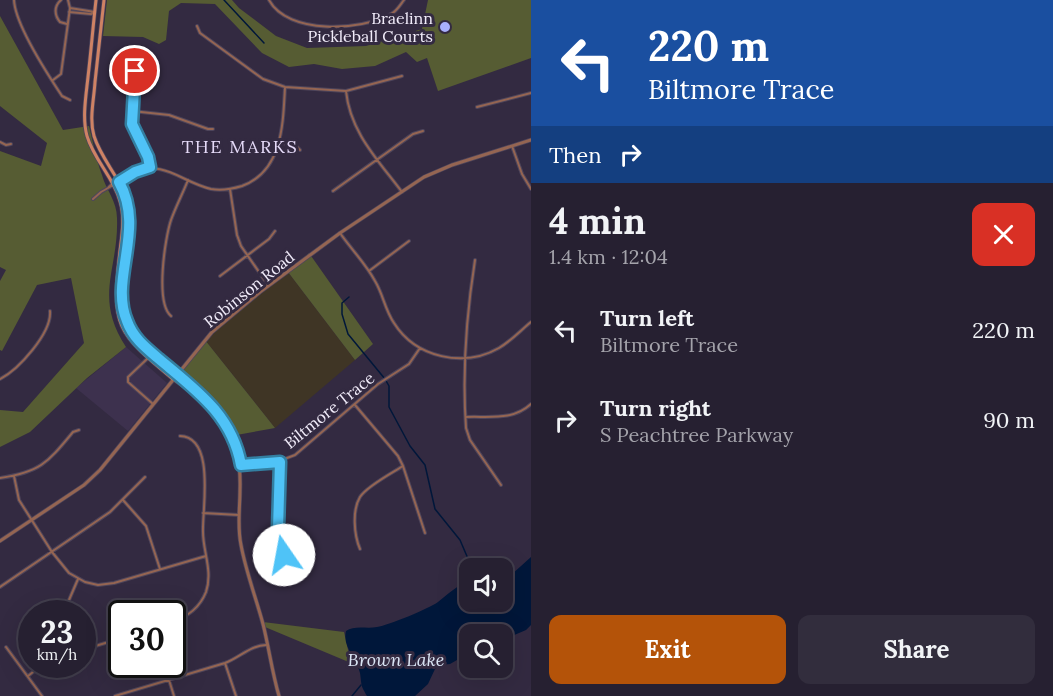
<!DOCTYPE html>
<meta charset="utf-8">
<style>
:root{--surface:#262031;--page:#322d3d;--text:#f1f3f6;--muted:#a4a3ab;--line:#423e4d;--accent:#b45309}
body{margin:0;font-family:Lora,serif;background:var(--page);color:var(--text);height:100vh;display:flex;flex-direction:column;font-size:22px;white-space:nowrap}
*{box-sizing:border-box;margin:0}
p{font-size:20px;color:var(--muted)}
.icon{flex:none;width:33px;height:33px;fill:none;stroke:currentColor;stroke-width:2;stroke-linecap:round;stroke-linejoin:round}
.map{position:relative;flex:1;overflow:hidden}
.drawer{display:flex;flex-direction:column;background:var(--surface);width:522px}
.drawer>*{flex:none}
.top-card{background:#1a4fa0;color:#fff;overflow:hidden}
.buttons{position:absolute;left:459px;top:558px;display:grid;gap:12px}
.buttons a{display:grid;place-items:center;width:54px;height:54px;border-radius:12px;background:var(--surface);box-shadow:0 6px 24px #0002,0 0 0 2px var(--line);font-size:30px}
.speed{position:absolute;left:18px;top:600px;display:flex;gap:12px;font-size:30px;font-weight:700;text-align:center}
.speed>*{display:grid;place-content:center;width:78px;height:78px;border-radius:50%;background:var(--surface);box-shadow:0 6px 24px #0002,0 0 0 2px var(--line);line-height:1}
.speed small{font-size:15px;font-weight:400}
.speed .limit{border:3px solid #111;border-radius:9px;background:#fff;color:#111}
.pin{position:absolute;display:grid;place-items:center;width:51px;height:51px;color:#fff;margin:-26px;border:3px solid #fff;border-radius:50%;box-shadow:0 2px 6px #0007}
.me{position:absolute;width:66px;margin:-33px;rotate:348deg;stroke-linejoin:round;filter:drop-shadow(0 0 4px #0008)}
.turn{display:flex;align-items:center;gap:21px;height:126px;padding:0 18px;font-size:27px}
.turn .icon{width:78px;height:78px;stroke-width:2.5}
.turn b{display:block;font-size:42px;line-height:51px}
.then{display:flex;align-items:center;height:57px;padding:0 18px;background:#0003;gap:12px;font-size:22px}
.round{display:grid;place-items:center;flex:none;width:63px;height:63px;border-radius:12px;background:var(--page)}
.overview{display:flex;align-items:center;justify-content:space-between;height:102px;padding:0 18px}
h1{font-size:36px;font-weight:700;line-height:45px}
.cta{display:flex;gap:12px;margin-top:auto;padding:12px 18px}
.cta a{flex:1;height:69px;border-radius:12px;background:var(--accent);color:#fff;font-size:24px;font-weight:700;line-height:69px;text-align:center}
.cta a+a{background:var(--page);color:var(--text)}
ul{padding:0;list-style:none}
li{display:flex;align-items:center;gap:18px;height:90px;padding:0 18px}
li div{flex:1}
li b{display:block;font-size:22px}
li em{font-style:normal}
main{display:flex;flex:1;min-height:0}
.map>svg:first-child{display:block}
</style>
<main>
<div class="map">
<svg width="531" height="696" viewBox="0 0 531 696">
<rect width="100%" height="100%" fill="#332a41"/>
<path fill="#3d314e" d="M126,347L167,383L128,431L76,388Z"/>
<path fill="#3f3525" d="M288,272L355,360L275,428L205,340L221,323Z"/>
<path fill="#565c33" d="M107,0H232L239,8L276,36L307,48L366,46L422,29L428,0H531V58L438,91L427,58L417,62L406,52L375,66L342,69L314,64L289,67L262,53L215,4L181,3L169,11L166,40L159,44L143,37L103,36Z
M0,16L63,130L89,126C93,142 96,159 102,175C106,190 117,201 117,218C119,269 93,297 126,347L87,378L30,432L0,447V410L23,412L84,343L71,278L37,285L2,351L0,350V281L6,270L0,267V151L41,166L47,143L0,106Z
M309,253L373,344L355,360L288,272Z
M205,340L275,428L231,436L177,374Z
M263,622L344,632L351,663L265,627Z"/>
<path fill="#00173a" d="M531,557V625L526,630L503,640L502,634H470L469,649L457,660L450,664L440,665L435,669L428,684L415,696H367C360,684 362,686 360,673C357,659 342,647 346,631C354,625 366,629 377,627C389,625 428,609 438,602C448,594 457,586 469,580L470,602H502L503,576L511,575Z"/>
<g fill="none" stroke-linecap="round" stroke-linejoin="round">
<path stroke="#00173a" stroke-width="1.5" d="M224,0L264,43
M349,297L342,303V314L348,334L385,379L389,386V407L410,446L425,465L435,509L460,540L472,568
M352,696L361,685"/>
<defs>
<path id="minor" d="M14,0C15,24 48,75 62,96L70,100
M61,0C54,6 54,15 60,22L67,24
M269,0C288,35 361,31 391,14C397,11 400,5 404,0
M69,12L91,14L95,12L70,8
M197,26L200,33L263,79L285,87L346,91L402,76
M139,65L135,71C134,90 127,114 135,133C140,145 148,154 150,167
M53,80L61,74L70,8L68,0
M346,91C350,132 378,160 402,192
M477,107L531,93
M132,111L169,115L208,129H213
M0,142L6,145L11,144
M279,142L296,146L300,150
M512,146L522,174L531,189
M109,187C116,179 125,177 133,173C164,159 181,182 211,189C222,191 232,189 242,186C283,171 283,123 285,87
M230,189L237,235L241,246L268,285
M333,191L413,134L423,131
M93,199L101,192L129,176
M340,233C351,249 366,264 375,281C383,294 385,310 394,323C416,358 464,368 499,348C511,341 521,330 531,322
M475,260C466,317 462,370 466,428L470,440L501,485
M369,271L409,241
M220,276L269,239L275,231
M171,316C155,303 165,238 171,220C176,206 183,193 188,180
M147,359L128,377V382L153,404
M0,379C18,370 52,333 50,311
M355,405L398,456L403,466L425,533
M466,417C489,416 513,421 531,404
M280,462L278,529L291,579
M241,465L271,464L295,455L378,384L409,364L420,348
M14,476L19,500L52,552L69,573L85,582L98,585L114,583L206,556
M0,478C41,472 48,462 73,432L79,430
M123,500L146,526L160,569
M203,513L239,515
M360,549C354,535 352,510 360,497C367,486 392,473 403,466
M0,587L110,512L145,477
M63,614L78,579
M172,622C187,617 200,607 206,592C213,571 203,552 203,532C202,510 216,437 180,436
M6,647L42,696
M82,650L122,638
M225,663L236,696
M28,676L43,664
M169,680L174,696
M115,696L225,663C239,658 251,645 266,645"/>
<path id="tertiary" d="M178,375C220,410 242,432 240,490C240,508 237,526 241,545C246,572 256,598 263,624C269,648 272,672 279,696
M173,379L202,399
M0,541L84,485L100,470L212,332L260,292L340,233L424,177L452,165L531,140"/>
<path id="secondary" d="M96,0C93,26 91,52 88,77C86,96 82,118 87,136C94,160 114,178 120,201C125,217 122,235 120,251C111,326 116,332 173,379
M104,0C101,27 98,54 95,82C94,99 89,119 94,136C102,162 125,182 129,210C131,224 128,240 127,255C119,327 123,328 177,374"/>
</defs>
<use href="#minor" stroke="#4e455b" stroke-width="4"/>
<use href="#tertiary" stroke="#4e455b" stroke-width="4.5"/>
<use href="#secondary" stroke="#4e455b" stroke-width="4.5"/>
<use href="#minor" stroke="#956552" stroke-width="2"/>
<use href="#tertiary" stroke="#956552" stroke-width="3"/>
<use href="#secondary" stroke="#cf8264" stroke-width="3"/>
</g>
<g fill="none" stroke-linecap="round" stroke-linejoin="round">
<defs>
<path id="route" d="M135,71L132,124L148,157L150,167L135,172L119,182C146,230 109,279 127,321C133,338 146,348 159,359C196,390 232,415 241,465L280,462L278,529L284,555"/>
</defs>
<use href="#route" stroke="#337fa1" stroke-width="15"/>
<use href="#route" stroke="#4fc3f7" stroke-width="10"/>
</g>
<circle fill="#a9b0fc" stroke="#332a41" stroke-width="2" cx="445" cy="27" r="6"/>
<g text-anchor="middle" dominant-baseline="central" stroke-width="6" stroke-linejoin="round" paint-order="stroke">
<g font-size="16" fill="#f1ecfa" stroke="#332a41" text-anchor="end">
<text x="433" y="18">Braelinn<tspan x="433" dy="18">Pickleball Courts</tspan></text>
</g>
<g font-size="16" fill="#f1ecfa" stroke="#332a41">
<text transform="translate(249 289) rotate(-39)">Robinson Road</text>
<text transform="translate(329 410) rotate(-39)">Biltmore Trace</text>
</g>
<g font-size="18" letter-spacing="1.5" fill="#e5daf8" stroke="#332a41">
<text x="240" y="146">THE MARKS</text>
</g>
<g font-size="18" font-style="italic" fill="#dae5f5" stroke="#332a41">
<text x="396" y="659">Brown Lake</text>
</g>
</g>
</svg>
<div class="buttons">
<a><svg class="icon" aria-label="sound" viewBox="0 0 24 24"><path d="M4 9h4l5-4v14l-5-4H4zM17 9q2 3 0 6"/></svg></a>
<a><svg class="icon" aria-label="search" viewBox="0 0 24 24"><circle cx="10" cy="10" r="6"/><path d="M15 15l6 6"/></svg></a>
</div>
<div class="speed"><div>23<small>km/h</small></div><div class="limit">30</div></div>
<div class="pin" style="left:135px;top:71px;background:#d93025"><svg class="icon" aria-label="arrive" viewBox="0 0 24 24"><path d="M6 21V4h12l-3 4 3 4H6"/></svg></div>
<svg class="me" style="left:284px;top:555px" viewBox="-20 -20 40 40"><circle r="19" fill="#fff"/><path d="M0-13L10 11 0 6-10 11z" fill="#4fc3f7"/></svg>
</div>
<section class="drawer">
<div class="top-card">
<div class="turn"><svg class="icon" aria-label="left" viewBox="0 0 24 24"><path d="M17 20v-9H6M10 6l-5 5 5 5"/></svg><div><b>220 m</b>Biltmore Trace</div></div>
<div class="then">Then<svg class="icon" aria-label="right" viewBox="0 0 24 24"><path d="M7 20v-9h11M14 6l5 5-5 5"/></svg></div>
</div>
<div class="overview"><div><h1>4 min</h1><p>1.4 km · 12:04</p></div><a class="round" style="background:#d93025;color:#fff"><svg class="icon" aria-label="close" viewBox="0 0 24 24"><path d="M6 6l12 12M18 6L6 18"/></svg></a></div>
<ul>
<li><svg class="icon" aria-label="left" viewBox="0 0 24 24"><path d="M17 20v-9H6M10 6l-5 5 5 5"/></svg><div><b>Turn left</b><p>Biltmore Trace</p></div><em>220 m</em></li>
<li><svg class="icon" aria-label="right" viewBox="0 0 24 24"><path d="M7 20v-9h11M14 6l5 5-5 5"/></svg><div><b>Turn right</b><p>S Peachtree Parkway</p></div><em>90 m</em></li>
</ul>
<div class="cta"><a>Exit</a><a>Share</a></div>
</section>
</main>
